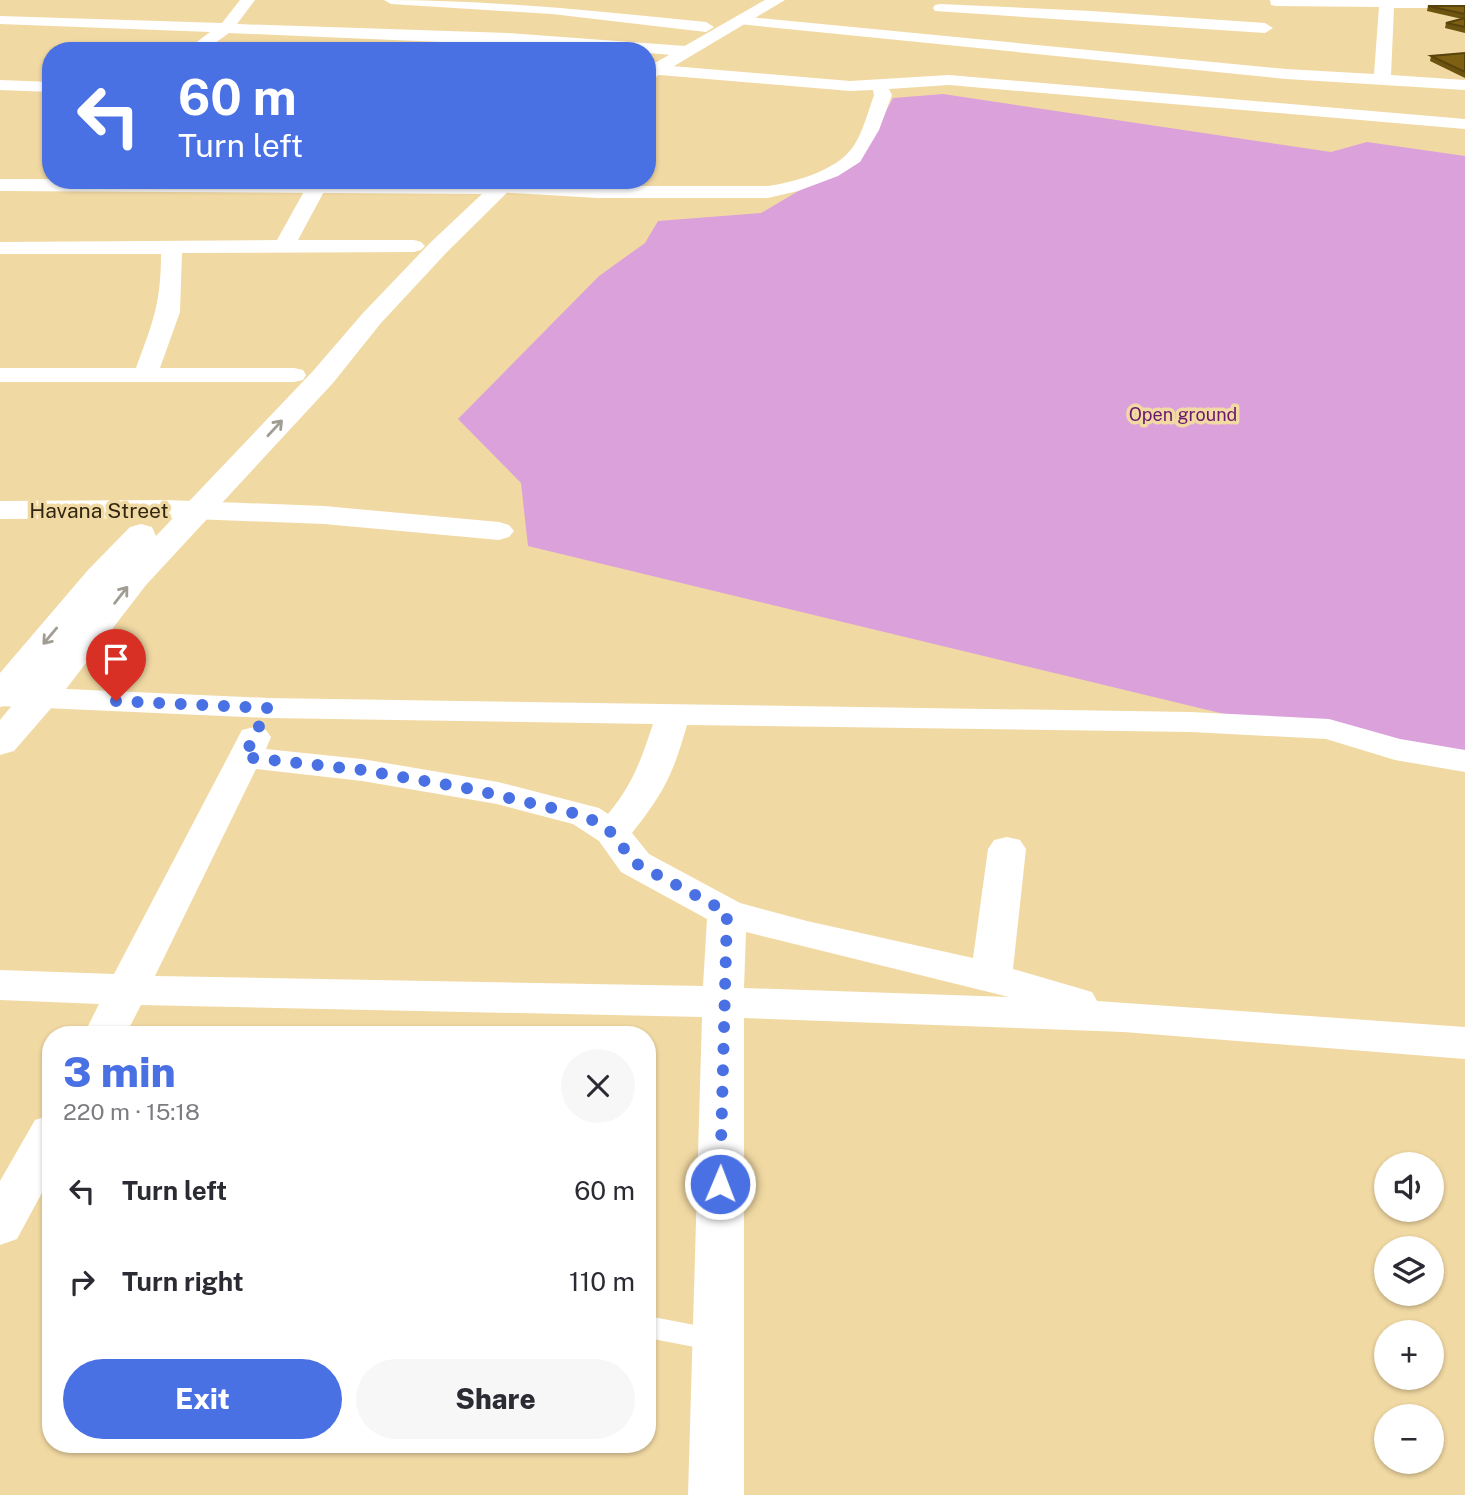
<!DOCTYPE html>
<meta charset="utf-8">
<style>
:root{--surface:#fff;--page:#f7f7f7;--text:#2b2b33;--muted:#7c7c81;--accent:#4a71e4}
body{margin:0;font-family:"Public Sans",sans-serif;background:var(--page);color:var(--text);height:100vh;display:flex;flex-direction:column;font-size:26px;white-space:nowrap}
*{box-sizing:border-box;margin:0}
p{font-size:23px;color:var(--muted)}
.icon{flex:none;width:38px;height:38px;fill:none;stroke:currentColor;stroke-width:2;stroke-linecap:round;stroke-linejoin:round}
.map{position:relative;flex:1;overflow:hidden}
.sheet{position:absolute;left:42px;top:1026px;width:614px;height:427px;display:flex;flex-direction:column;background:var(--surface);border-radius:28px;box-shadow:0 2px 5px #0004}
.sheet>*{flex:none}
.top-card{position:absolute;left:42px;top:42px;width:614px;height:147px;border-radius:28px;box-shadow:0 2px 5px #0004;background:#4a71e4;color:#fff;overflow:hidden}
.fabs{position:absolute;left:1374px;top:1152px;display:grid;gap:14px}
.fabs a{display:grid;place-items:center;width:70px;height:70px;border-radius:50%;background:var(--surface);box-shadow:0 2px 5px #0004;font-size:35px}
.pin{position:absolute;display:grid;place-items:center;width:60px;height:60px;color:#fff;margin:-72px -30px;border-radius:50% 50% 50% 0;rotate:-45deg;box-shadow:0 0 7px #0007}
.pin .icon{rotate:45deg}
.me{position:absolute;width:77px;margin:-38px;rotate:1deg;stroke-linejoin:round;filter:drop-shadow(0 0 5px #0008)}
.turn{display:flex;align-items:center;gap:24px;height:147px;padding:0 21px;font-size:32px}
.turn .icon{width:91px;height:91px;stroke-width:2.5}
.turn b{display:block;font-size:49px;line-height:60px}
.round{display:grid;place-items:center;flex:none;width:74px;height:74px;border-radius:37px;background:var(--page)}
.summary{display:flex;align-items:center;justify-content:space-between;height:119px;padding:0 21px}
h1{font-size:42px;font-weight:800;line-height:52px;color:var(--accent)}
.primary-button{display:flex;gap:14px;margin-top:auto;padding:14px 21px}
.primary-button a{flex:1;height:80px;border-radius:42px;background:var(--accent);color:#fff;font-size:28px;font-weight:800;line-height:80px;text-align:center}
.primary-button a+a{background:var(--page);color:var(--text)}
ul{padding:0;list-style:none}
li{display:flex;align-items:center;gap:21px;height:91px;padding:0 21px}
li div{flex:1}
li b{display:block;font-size:26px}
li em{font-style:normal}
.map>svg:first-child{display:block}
</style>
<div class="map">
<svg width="1465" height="1495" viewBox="0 0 1465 1495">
<rect width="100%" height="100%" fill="#f1d9a3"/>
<path fill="#dba1db" d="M943,94L1331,152L1367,142L1465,156V772L528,546L521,483L458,419L599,276L645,243L658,221L761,213L863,153L893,98Z"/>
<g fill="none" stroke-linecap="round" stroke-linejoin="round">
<path fill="#fff" fill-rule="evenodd" d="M648,1316L715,1329L724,1332L728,1340L724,1348L715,1351L648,1338Z"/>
<path fill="#fff" fill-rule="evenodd" d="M240,0H255L237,24L508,33L685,46L693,51L685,56L648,53V51L229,33L204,51H185L210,32L0,24V16L222,23Z
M384,0C492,0 598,11 706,22L714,27L706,32L552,14L391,4Z
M1270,0H1465V8H1394L1391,75L1465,80V90L1286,79L738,24L731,20L738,16L1286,69L1374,74L1379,7L1276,6L1271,5Z
M940,4L1091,11L1265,23L1273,28L1265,33L935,11L933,8L935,5Z
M648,64L850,81L949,75L1465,119V129L949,85L889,89L892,95L879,130L860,162L838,176L798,191L768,198H598L495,192L492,188L502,182L598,186H768C795,182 836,171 853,147C863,132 868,112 874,95L873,90L850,91L648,74Z
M0,80L51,82V92L0,90Z
M317,180L327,186L298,240H414L421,242L425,246L421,250L414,252L182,253L180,312L160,368H294L303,370L306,375L303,380L294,382H0V368H136C153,322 161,303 161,254H0V242L277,240L307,186L310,182Z
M166,500L324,506L499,522L509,525L514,531L509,537L499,540L324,524L166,518L0,519V501Z
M0,686L268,698L1191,712L1329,719L1400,739L1465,750V772L1395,760L1326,739L1191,732L687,725C673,774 664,793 632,833L649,854L740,903L807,921L973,958L988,849L994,840L1007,837L1020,840L1026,849L1013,969L1092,992L1097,1001L1465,1027V1059L1124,1032L744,1018V1495H688L702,1017L141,1005L126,1034H84L99,1004L0,1000V970L114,974L242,730L254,727L266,730L271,737L266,749L362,759L498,782L599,808L608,814C633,784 641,760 653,724L268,718L0,706ZM256,769L362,781L497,804L573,824L599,841L621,872L707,919L703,986L155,976ZM746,932L1009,997L744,988Z
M51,1115V1176L17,1239L0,1245V1181L35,1120Z"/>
<path fill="#fff" fill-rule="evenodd" d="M765,0H785L654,78L648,79V67Z
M0,179L520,180L447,252L381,323L333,383L146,585L53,706L14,751L0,755V720L109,587L13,704L0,707V673L88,570L130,527L141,524L152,527L156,536L313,371L363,313L431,242L482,194L0,191Z"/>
</g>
<path fill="#6c530f" d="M1428,6H1465V33L1445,28L1446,23L1462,19L1427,11Z
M1465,53V78L1430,61L1431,56Z"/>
<path fill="#7d6011" stroke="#58430c" stroke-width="2" d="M1428,6H1465V14Z
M1465,18V27L1446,23Z
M1465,53V72L1431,56Z"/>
<defs><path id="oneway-shaft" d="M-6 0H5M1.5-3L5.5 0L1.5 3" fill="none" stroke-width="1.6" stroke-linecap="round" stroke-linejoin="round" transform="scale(1.75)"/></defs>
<g stroke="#a29d94">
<use href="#oneway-shaft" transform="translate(275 428) rotate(-47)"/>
<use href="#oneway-shaft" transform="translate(121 595) rotate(-52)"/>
<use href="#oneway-shaft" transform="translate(50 636) rotate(130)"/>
</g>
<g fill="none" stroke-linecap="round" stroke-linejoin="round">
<path stroke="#4a71e4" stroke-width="12" stroke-dasharray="0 21.6" d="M116,701L268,708L244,757L362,770L471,789L586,816L612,833L635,863L727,912L720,1184"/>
</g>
<g text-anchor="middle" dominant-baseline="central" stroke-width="7" stroke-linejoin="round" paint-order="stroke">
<g font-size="18" fill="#6a176d" stroke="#f1d9a3">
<text x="1183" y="414">Open ground</text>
</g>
<g font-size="21" fill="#302611" stroke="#f1d9a3">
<text x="99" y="510">Havana Street</text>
</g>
</g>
</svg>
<div class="fabs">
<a><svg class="icon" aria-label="sound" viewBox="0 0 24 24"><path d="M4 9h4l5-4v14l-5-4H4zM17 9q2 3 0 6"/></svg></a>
<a><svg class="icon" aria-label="layers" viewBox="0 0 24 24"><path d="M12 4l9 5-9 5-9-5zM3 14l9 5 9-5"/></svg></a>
<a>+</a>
<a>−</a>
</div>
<div class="pin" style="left:116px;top:701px;background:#d93025"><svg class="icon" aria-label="arrive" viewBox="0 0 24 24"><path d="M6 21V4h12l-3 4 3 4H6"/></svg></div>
<svg class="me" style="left:720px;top:1184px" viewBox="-20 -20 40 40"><circle r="17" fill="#4a71e4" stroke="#fff" stroke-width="3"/><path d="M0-11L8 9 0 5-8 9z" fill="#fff"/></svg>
<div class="top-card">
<div class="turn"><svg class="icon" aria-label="left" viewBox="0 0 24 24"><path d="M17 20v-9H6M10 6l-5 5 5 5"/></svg><div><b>60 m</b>Turn left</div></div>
</div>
<section class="sheet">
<div class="summary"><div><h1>3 min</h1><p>220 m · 15:18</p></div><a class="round"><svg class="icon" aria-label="close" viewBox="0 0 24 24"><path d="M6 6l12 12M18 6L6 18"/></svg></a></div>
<ul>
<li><svg class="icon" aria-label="left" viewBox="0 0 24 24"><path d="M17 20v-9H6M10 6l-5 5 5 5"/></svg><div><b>Turn left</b></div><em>60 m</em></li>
<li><svg class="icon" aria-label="right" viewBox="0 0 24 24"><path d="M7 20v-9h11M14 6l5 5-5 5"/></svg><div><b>Turn right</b></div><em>110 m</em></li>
</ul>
<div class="primary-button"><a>Exit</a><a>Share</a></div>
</section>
</div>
